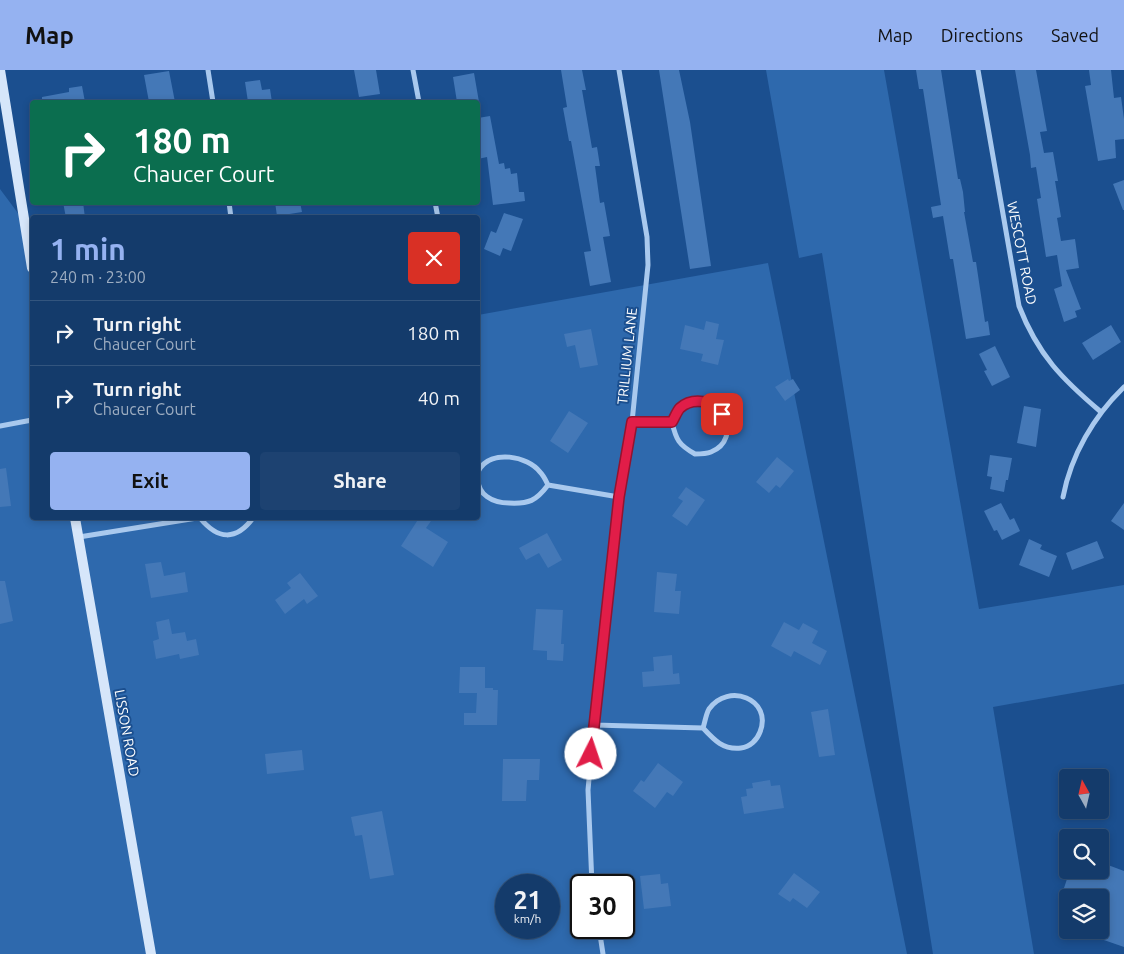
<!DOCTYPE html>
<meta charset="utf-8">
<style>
:root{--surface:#143b6b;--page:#1d4271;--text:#f1f3f6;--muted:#9dadc1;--line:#33557e;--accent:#95b2f1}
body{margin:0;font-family:Ubuntu,sans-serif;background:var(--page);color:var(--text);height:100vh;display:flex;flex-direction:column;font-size:19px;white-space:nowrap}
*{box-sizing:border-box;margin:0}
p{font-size:16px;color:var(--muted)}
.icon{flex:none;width:28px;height:28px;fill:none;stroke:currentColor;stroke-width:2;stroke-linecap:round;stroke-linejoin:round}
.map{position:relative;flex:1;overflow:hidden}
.sheet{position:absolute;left:30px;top:145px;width:450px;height:305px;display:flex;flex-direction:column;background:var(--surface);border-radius:5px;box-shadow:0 2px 8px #0003,0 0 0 1px var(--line)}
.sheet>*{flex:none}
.top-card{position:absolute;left:30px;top:30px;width:450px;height:105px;border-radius:5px;box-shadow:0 2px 8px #0003,0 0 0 1px var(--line);background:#0b6e4f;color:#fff;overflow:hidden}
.needle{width:32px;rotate:352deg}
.tools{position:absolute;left:1059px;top:699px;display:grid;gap:10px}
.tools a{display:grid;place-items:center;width:50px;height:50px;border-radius:5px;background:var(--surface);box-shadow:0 2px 8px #0003,0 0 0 1px var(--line);font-size:25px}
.speed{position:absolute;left:495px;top:804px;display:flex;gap:10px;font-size:25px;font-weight:700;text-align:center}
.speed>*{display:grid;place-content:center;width:65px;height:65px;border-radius:50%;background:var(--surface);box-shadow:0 2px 8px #0003,0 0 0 1px var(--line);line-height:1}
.speed small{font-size:12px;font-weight:400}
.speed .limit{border:2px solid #111;border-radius:8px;background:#fff;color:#111}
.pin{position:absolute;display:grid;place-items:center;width:42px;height:42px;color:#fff;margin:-21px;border-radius:10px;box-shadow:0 2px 8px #0006}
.me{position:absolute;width:55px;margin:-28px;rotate:4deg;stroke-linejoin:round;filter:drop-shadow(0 0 4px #0008)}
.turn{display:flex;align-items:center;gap:18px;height:105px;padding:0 20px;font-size:22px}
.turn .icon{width:65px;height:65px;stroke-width:2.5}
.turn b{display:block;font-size:35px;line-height:42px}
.round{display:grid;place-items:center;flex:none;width:52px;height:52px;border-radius:5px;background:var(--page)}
.headline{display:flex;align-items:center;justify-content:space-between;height:85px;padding:0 20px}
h1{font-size:30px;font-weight:700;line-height:38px;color:var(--accent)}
.cta{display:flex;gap:10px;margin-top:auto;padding:10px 20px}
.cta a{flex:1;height:58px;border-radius:5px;background:var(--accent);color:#111;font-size:20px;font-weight:700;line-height:58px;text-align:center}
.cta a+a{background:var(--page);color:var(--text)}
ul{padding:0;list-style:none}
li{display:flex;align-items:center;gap:15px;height:65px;padding:0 20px;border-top:1px solid var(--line)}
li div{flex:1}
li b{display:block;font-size:19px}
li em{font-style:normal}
header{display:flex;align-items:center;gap:30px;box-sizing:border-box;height:70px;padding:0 25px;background:var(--accent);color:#111}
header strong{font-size:24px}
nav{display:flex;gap:28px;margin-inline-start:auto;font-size:18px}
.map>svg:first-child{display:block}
</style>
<header>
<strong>Map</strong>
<nav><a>Map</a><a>Directions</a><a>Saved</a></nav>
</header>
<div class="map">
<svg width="1124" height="884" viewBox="0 0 1124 884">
<rect width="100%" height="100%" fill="#1b4f8f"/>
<path fill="#2e69ad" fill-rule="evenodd" d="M766,0H884L979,539L1124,515V614L993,637L1034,884H933L822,183L799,188Z
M0,119L32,162V448H478V245L768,193L907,884H0ZM506,815H549V858H506ZM581,815H624V858H581Z"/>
<path fill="#4478b7" d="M354,0H376L380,24L359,27Z
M561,0H582L586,20H582L592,78L597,77L600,96H595L600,133L604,132L610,166L603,167L611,212L590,216L584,182L591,181L571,71H569L563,38L567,37Z
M659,0H679L690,52L711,196L690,199Z
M916,0H941L958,109H960L963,122L965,142H964L973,192H976L985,252L988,251L990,265L966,269L953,189H950L943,146L933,148L931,137L941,135L923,19H919Z
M1015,0H1036L1047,61L1040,62L1044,83L1053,82L1058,111H1055L1061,147L1057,148L1061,171L1075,169L1079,198L1066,200L1081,239L1075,241L1077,247L1064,252L1054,219L1062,216L1057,185L1046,187L1037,129L1041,128L1036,97L1031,98L1030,85Z
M1089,0H1111L1114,28L1121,27L1124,49V69L1115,70L1116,88L1098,91L1085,16L1091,15Z
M169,1L175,32H149L144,5Z
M474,3L479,32H457L453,7Z
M260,10L262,20L270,19L272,32H248L245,12Z
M82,16L85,32H42V27L69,22V18Z
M490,46L499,94L504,93L505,99L510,98L511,104L517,103L519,122H524L525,131L493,135L487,87L478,89V48Z
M1124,110V140H1123L1113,114Z
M63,132H83L85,148H66Z
M275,132H300L302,142L277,146Z
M504,143L523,149L511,181L503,178L500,186L484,179L491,161L496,163Z
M706,251L719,254L716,269L724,270L718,295L701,291L703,284L680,279L685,255L704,260Z
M1111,255L1121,272L1093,290L1082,273Z
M591,259L598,295L580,298L575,275L567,277L564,264Z
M995,276L1010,307L992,316L984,301L987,300L979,284Z
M788,309L789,311L793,309L800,320L785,331L775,317Z
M1024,336L1041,339L1036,377L1017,373Z
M569,341L588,353L568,383L550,371Z
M990,385L1012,388L1008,410H1006L1004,422L990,419L992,407L987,406Z
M777,387L794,401L780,418L776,415L769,423L756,412Z
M6,398L11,436L0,437V399Z
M686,417L705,430L687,456L672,446L683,431L678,428Z
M1001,433L1010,450L1014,448L1020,461L1002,470L997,460L994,461L984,441Z
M1124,433V460L1111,451Z
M419,448H425L431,451L426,458L448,472L433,497L401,476Z
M547,463L562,490L548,498L539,483L526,490L519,478Z
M1029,469L1042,475L1040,479L1057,486L1049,507L1019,495Z
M1097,471L1104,488L1072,500L1066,483Z
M161,492L164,506L185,502L188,522L151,528L145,494Z
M657,502L677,504L675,521H681L679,544L654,542Z
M300,503L318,526L307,534L304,529L285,544L275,530L291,518L287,513Z
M0,511H5L13,551L0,554Z
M536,539L563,540L561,574H564L563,591L547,590V581L533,580Z
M169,549L172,564L185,562L187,571L196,569L199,585L180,589L179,584L156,589L153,571L159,569L156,552Z
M784,552L799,560L803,553L818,561L812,573L827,581L820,595L794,581L791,587L771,576Z
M672,585L673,604L679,603L680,614L643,617L642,602L654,601L653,587Z
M460,597H485V618H493V620H498L497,655H464V643H476L477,623H459Z
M828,639L835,685L819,687L811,642Z
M302,680L304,700L267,704L265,684Z
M503,689H540L539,710H527L526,731H502Z
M658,693L683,712L673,726L667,722L655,738L633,721L641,710L644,712Z
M770,710L771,716L780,715L784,738L744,744L741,727L747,726L746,719L753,718L752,713Z
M382,741L394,805L370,809L362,765L355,766L351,747Z
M1100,792L1124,801V877L1101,869L1110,842L1100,838V828H1072L1062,824L1070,800H1100Z
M794,803L820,822L807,838L793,828L790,832L778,824Z
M660,804L661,814L668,813L671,836L644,839L640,806Z"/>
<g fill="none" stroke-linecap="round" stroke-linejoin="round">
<path stroke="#a9c9ee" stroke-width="5" d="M208,0L213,32
M413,0L419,32
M978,0L1019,236C1038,285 1062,309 1101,342
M229,132L231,148
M435,132L438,148
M632,352H672C675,347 677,341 680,338C683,336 688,334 691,333C721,320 744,369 711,382C706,384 700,384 695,384C679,375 676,370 672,352
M0,356L32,350
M548,415C536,431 529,434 509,433C493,433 477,425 478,407C478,405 478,402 479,400C491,379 528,386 540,402C544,406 546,411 548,415L619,427
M1063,427C1071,385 1094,346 1124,317
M200,448C218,470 236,471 253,448
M79,467L197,448
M594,655L703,658C705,652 706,644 709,639C728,612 773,629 760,662C757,670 750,677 741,678C723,680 714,670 703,658
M592,815L588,720L594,655L619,427L632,352L648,195L647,167L619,0
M599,858L603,884"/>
<path stroke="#d6e6fa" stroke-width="10" d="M0,0L32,198
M75,448L151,884"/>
</g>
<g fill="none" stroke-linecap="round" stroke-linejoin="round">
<defs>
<path id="route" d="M591,684L619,427L632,352H672C675,347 677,341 680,338C692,327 715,330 722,344"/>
</defs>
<use href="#route" stroke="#92132f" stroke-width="12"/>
<use href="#route" stroke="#e11d48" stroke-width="9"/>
</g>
<g text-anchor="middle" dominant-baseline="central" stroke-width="4" stroke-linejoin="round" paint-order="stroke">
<g font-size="14" fill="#fff" stroke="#1b4f8f">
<text transform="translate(1022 183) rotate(79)">WESCOTT ROAD</text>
<text transform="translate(627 286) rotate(-84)">TRILLIUM LANE</text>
<text transform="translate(127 663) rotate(80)">LISSON ROAD</text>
</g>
</g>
</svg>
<div class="tools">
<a><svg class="needle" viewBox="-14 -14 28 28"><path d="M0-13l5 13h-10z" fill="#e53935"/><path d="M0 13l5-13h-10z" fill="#9dadc1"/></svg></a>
<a><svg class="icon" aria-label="search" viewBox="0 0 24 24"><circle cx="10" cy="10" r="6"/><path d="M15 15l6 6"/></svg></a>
<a><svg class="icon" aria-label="layers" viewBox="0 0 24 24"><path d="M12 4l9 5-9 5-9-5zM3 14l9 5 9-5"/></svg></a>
</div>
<div class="speed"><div>21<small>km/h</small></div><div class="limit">30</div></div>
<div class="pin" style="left:722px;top:344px;background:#d93025"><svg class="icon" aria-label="arrive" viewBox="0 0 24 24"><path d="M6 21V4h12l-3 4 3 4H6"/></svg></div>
<svg class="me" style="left:591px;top:684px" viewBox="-20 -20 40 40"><circle r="19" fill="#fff"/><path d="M0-13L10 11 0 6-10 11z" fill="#e11d48"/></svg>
<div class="top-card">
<div class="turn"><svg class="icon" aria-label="right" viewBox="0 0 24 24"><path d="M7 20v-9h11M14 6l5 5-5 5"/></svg><div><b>180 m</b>Chaucer Court</div></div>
</div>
<section class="sheet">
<div class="headline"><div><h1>1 min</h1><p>240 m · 23:00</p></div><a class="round" style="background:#d93025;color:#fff"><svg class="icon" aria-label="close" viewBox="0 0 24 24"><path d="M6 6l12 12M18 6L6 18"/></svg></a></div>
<ul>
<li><svg class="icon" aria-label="right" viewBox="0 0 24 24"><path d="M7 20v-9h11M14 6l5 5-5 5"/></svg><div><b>Turn right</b><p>Chaucer Court</p></div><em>180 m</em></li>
<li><svg class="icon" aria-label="right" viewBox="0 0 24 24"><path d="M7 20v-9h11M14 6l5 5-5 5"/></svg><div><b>Turn right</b><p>Chaucer Court</p></div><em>40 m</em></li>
</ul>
<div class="cta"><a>Exit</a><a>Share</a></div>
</section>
</div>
